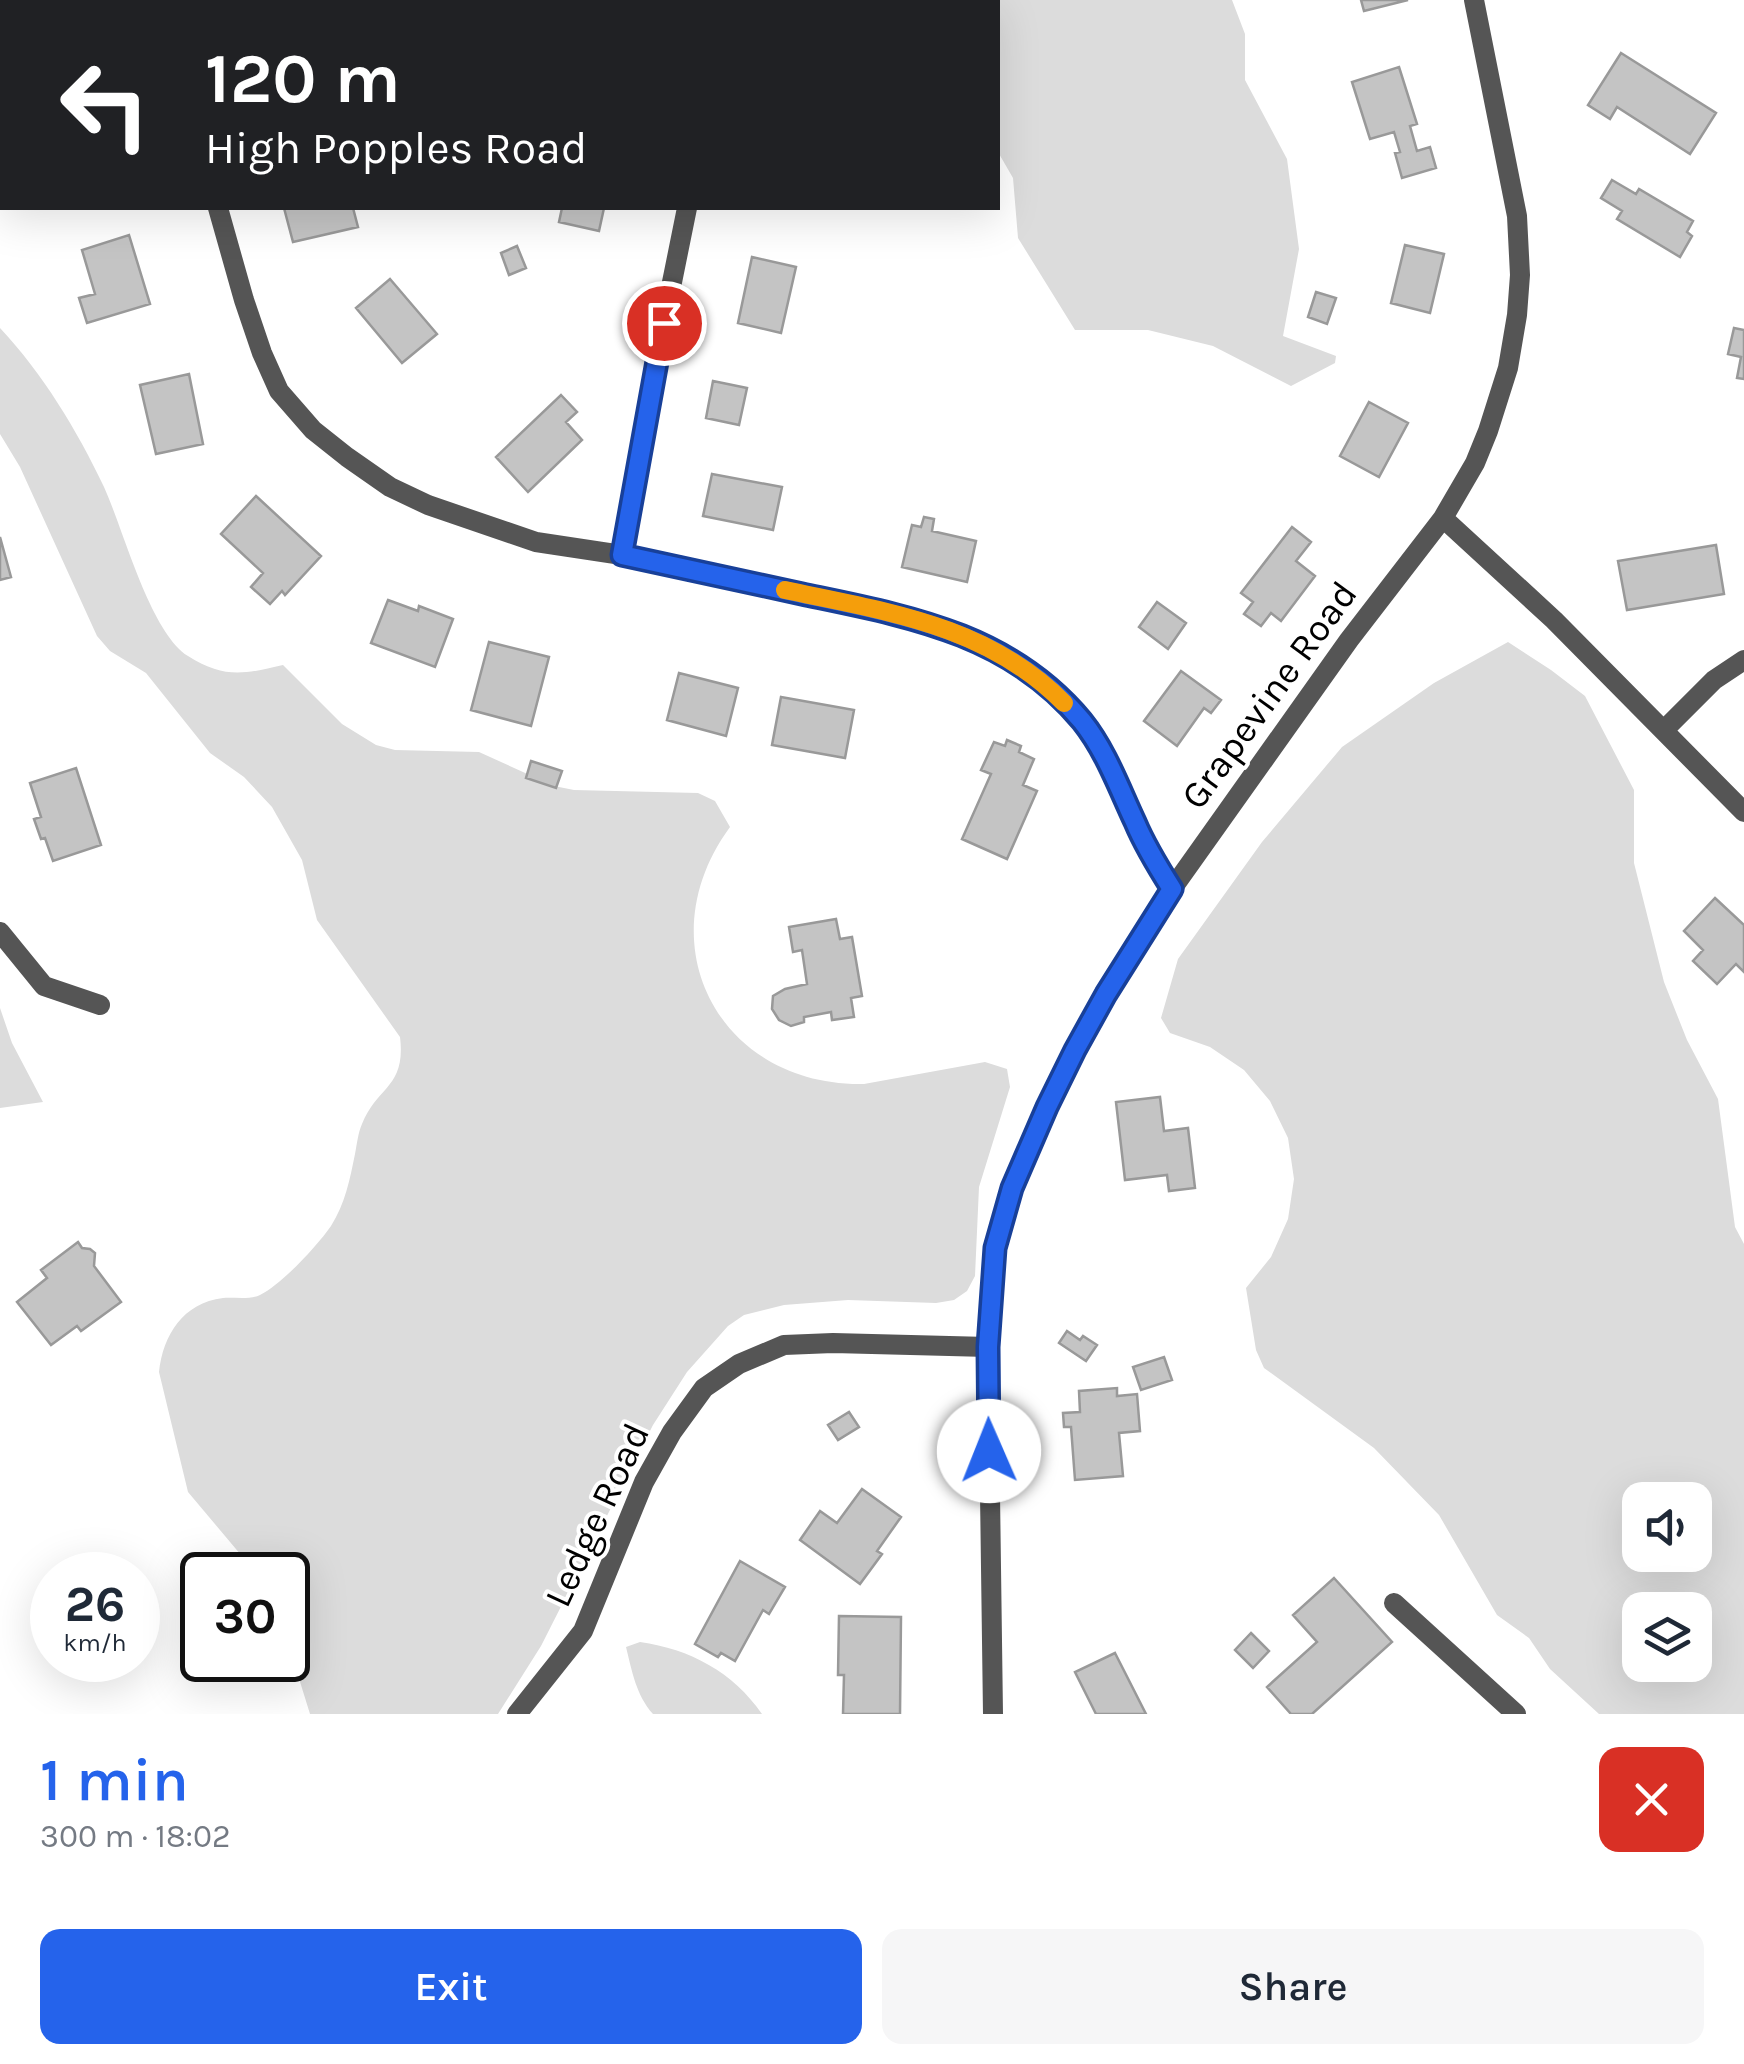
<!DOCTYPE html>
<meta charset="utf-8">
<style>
:root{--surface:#fff;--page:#f6f6f7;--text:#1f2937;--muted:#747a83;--accent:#2563eb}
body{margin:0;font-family:Karla,sans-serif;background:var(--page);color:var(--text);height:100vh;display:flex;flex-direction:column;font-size:38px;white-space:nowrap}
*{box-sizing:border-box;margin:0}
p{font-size:32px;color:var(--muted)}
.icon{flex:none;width:55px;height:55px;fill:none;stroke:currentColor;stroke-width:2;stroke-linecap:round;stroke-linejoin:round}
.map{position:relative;height:1714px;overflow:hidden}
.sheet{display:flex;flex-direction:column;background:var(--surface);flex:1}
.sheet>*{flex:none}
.banner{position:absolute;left:0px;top:0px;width:1000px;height:210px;box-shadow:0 10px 40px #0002;background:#202124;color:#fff;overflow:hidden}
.buttons{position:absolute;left:1622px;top:1482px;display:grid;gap:20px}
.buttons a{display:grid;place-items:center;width:90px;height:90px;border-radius:20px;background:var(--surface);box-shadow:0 10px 40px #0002;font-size:50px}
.speed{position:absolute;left:30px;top:1552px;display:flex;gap:20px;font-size:50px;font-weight:700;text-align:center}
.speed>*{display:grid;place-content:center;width:130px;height:130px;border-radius:50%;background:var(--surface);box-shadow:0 10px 40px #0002;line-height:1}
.speed small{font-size:25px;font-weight:400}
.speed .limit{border:5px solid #111;border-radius:15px;background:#fff;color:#111}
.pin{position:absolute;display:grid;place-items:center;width:85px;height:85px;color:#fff;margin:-42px;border:5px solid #fff;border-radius:50%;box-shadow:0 2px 10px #0007}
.me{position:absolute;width:110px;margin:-55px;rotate:359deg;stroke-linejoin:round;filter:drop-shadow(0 0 8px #0008)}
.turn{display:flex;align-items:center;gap:35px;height:210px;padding:0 40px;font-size:45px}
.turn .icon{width:130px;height:130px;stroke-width:2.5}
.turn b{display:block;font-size:70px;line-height:85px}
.round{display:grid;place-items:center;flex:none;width:105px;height:105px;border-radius:20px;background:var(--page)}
.head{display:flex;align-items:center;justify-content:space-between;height:170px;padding:0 40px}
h1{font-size:60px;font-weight:600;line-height:75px;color:var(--accent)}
.primary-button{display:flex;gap:20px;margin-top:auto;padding:20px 40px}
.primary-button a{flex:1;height:115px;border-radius:20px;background:var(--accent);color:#fff;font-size:40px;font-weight:600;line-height:115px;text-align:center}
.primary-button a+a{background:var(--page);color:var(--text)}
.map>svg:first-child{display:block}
</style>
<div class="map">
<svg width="1744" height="1714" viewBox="0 0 1744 1714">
<rect width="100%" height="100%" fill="#fff"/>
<path fill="#dcdcdc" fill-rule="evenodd" d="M891,0H1232L1245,34V80L1287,159L1299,249L1283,336L1336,356L1335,363L1291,386L1213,346L1148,330H1075L1018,238L1013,178L998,152V2H892Z
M0,328C43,374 77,430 104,487C124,531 150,632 188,656C224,679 245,674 283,665L342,724L376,745L395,750L479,752L554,786L574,790L698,793L715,801L730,827C644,944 720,1087 864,1084L985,1062L1007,1069L1010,1087L979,1187L975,1276L967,1291L954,1300L936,1303L848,1300L784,1305L744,1315L728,1326L687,1372L653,1425L541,1646L498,1714H310L288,1643V1575H252L241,1555L188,1492L159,1372C163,1335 183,1303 223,1298C234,1297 250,1300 260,1295C282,1284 317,1246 331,1226C345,1204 350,1179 355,1154C357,1144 358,1133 362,1124C378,1085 406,1088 400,1037L317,920L302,860L272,807L244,777L210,753L146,673L110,651L97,636L20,467L0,434Z
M1508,642L1551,670L1585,696L1634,790V863L1664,982L1687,1040L1718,1099L1735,1227L1744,1244V1714H1599L1550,1669L1529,1638L1497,1615L1439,1515L1374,1448L1264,1368L1256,1350L1246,1288L1271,1257L1288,1219L1294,1179L1288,1138L1270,1101L1244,1070L1210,1047L1170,1033L1161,1018L1178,959L1262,842L1342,747L1434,683ZM1695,1500V1555H1640V1500ZM1695,1610V1665H1640V1610Z
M0,1008L12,1043L43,1102L0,1108Z
M640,1642C690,1649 733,1672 762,1714H653C636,1695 632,1671 626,1647Z"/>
<path fill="#c4c4c4" stroke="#999" stroke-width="2.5" d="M1361,0H1408L1364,11Z
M1621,53L1716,113L1690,154L1617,107L1610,119L1588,105Z
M1399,67L1417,124L1410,126L1417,151L1430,147L1436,168L1402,178L1395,153L1400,152L1394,132L1370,139L1352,82Z
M1612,180L1636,194L1639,189L1693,221L1687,232L1692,236L1680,257L1617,219L1622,211L1601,198Z
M284,208H353L358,227L293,242Z
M562,208H604L599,231L559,222Z
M129,235L150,304L87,323L79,298L95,294L82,250Z
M1405,245L1444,254L1430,313L1391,303Z
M517,246L526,268L509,275L501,253Z
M752,257L796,267L781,333L738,323Z
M390,279L437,334L402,363L356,308Z
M1316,292L1336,298L1327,324L1308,317Z
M1734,328L1744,330V379L1737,378L1741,357L1728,354Z
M189,374L203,444L156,454L140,385Z
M713,381L747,388L739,425L706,418Z
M561,395L577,412L566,422L582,440L528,492L496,457Z
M1369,402L1408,423L1379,477L1340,456Z
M712,474L782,487L773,530L703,516Z
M256,496L321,556L285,595L282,591L270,604L251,587L263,573L221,534Z
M924,517L934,519L932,531L976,541L967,582L902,567L912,525L921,527Z
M1292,527L1311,542L1296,561L1315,576L1281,621L1271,613L1261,626L1244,614L1253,602L1241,593Z
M0,537L11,577L0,580Z
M1716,545L1724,594L1627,610L1618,561Z
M388,600L418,611L419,606L453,619L435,667L371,643Z
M1157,602L1186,623L1168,649L1139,627Z
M489,642L549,657L531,726L471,710Z
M1181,671L1221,700L1211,713L1204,708L1177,746L1144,721Z
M679,673L738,688L726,736L667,720Z
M781,697L854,710L845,758L772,745Z
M1007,740L1021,746L1019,752L1034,759L1023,785L1037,791L1007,859L962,839L991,774L981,770L994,742L1005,746Z
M531,761L562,771L556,788L526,778Z
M76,768L101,845L53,861L45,838L41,839L34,819L41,817L30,783Z
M1715,898L1744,925V972L1736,964L1717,984L1693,961L1703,950L1684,931Z
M836,919L840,939L852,937L862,996L851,998L854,1017L832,1020L831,1012L804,1017V1022L791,1026L779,1020L772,1009L773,996L785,989L807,984L802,950L793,952L789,927Z
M1160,1097L1164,1131L1188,1128L1195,1188L1169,1191L1167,1175L1125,1180L1116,1102Z
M78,1242L82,1248L90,1249L95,1253L94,1266L121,1302L81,1331L77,1326L51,1345L17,1302L47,1278L41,1270Z
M1067,1331L1080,1340L1083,1336L1097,1345L1086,1361L1059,1343Z
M1164,1357L1172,1380L1141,1390L1133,1367Z
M1117,1388V1396L1137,1394L1140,1431L1119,1433L1123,1476L1075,1480L1071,1427H1064L1063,1413L1080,1412L1079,1391Z
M849,1412L859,1427L838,1440L828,1425Z
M862,1489L901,1517L877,1551L882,1554L860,1584L800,1540L820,1511L837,1523Z
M740,1561L785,1587L769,1614L763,1610L735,1661L721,1653L718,1657L695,1644Z
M1334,1578L1392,1642L1312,1714H1291L1267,1687L1317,1642L1293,1615Z
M839,1616L901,1617L900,1714H843L844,1675H838Z
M1251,1633L1269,1651L1253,1668L1235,1650Z
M1115,1653L1146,1714H1096L1075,1672Z"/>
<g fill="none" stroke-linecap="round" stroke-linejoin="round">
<path stroke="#555" stroke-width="20" d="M160,0V2
M710,0V2
M0,183L2,182
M218,208L244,300L262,353L279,391L313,430L347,457L390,487L428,505L536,542L622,555L890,612L979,642L1002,654L1038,678L1081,721L1096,741L1114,776L1152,858L1172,889
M1443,518L1554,620L1744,812
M622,555L650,391L687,208
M1664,730L1714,680L1744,660
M0,932L44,986L100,1005
M1394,1603L1516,1714
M517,1714L583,1631L644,1482L672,1432L704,1388L739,1364L784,1345L833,1343L988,1347
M993,1714L988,1347L995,1248L1012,1188L1047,1107L1075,1050L1105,995L1172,889L1349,640L1443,518L1475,463L1488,431L1508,368L1517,315L1520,275L1517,216L1474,0"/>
</g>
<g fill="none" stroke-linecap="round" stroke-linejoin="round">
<defs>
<path id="route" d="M664,323L622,555C682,568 742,581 802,594C907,616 1009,633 1082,721C1106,751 1119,788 1135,822C1145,846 1158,867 1172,889L1106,994L1075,1050L1047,1107L1012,1188L995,1248L988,1347L989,1451"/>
</defs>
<use href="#route" stroke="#184099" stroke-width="25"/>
<use href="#route" stroke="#2563eb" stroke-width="18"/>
<path stroke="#f59e0b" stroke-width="18" d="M785,590C888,612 987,625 1064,703"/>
</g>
<g text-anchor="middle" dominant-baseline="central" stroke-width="8" stroke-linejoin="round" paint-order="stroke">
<g font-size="38" fill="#000" stroke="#fff">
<text transform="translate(1269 695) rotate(-54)">Grapevine Road</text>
<text transform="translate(597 1515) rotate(-65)">Ledge Road</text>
</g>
</g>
</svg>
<div class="buttons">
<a><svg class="icon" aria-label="sound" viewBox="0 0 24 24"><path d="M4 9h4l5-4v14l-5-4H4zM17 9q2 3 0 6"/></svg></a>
<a><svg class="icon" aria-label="layers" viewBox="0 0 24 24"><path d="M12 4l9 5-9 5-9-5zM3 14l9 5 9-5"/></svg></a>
</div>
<div class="speed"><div>26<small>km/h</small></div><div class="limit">30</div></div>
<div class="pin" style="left:664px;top:323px;background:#d93025"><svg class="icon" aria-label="arrive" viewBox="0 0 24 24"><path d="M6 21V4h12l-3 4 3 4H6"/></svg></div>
<svg class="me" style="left:989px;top:1451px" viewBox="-20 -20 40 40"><circle r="19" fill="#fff"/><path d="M0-13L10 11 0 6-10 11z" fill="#2563eb"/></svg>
<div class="banner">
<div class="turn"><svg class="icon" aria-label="left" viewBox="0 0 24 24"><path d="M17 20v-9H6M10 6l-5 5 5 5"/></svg><div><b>120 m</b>High Popples Road</div></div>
</div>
</div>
<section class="sheet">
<div class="head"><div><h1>1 min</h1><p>300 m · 18:02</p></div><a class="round" style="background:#d93025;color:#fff"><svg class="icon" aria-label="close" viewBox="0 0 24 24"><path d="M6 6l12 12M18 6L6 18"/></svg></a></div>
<div class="primary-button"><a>Exit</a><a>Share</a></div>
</section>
